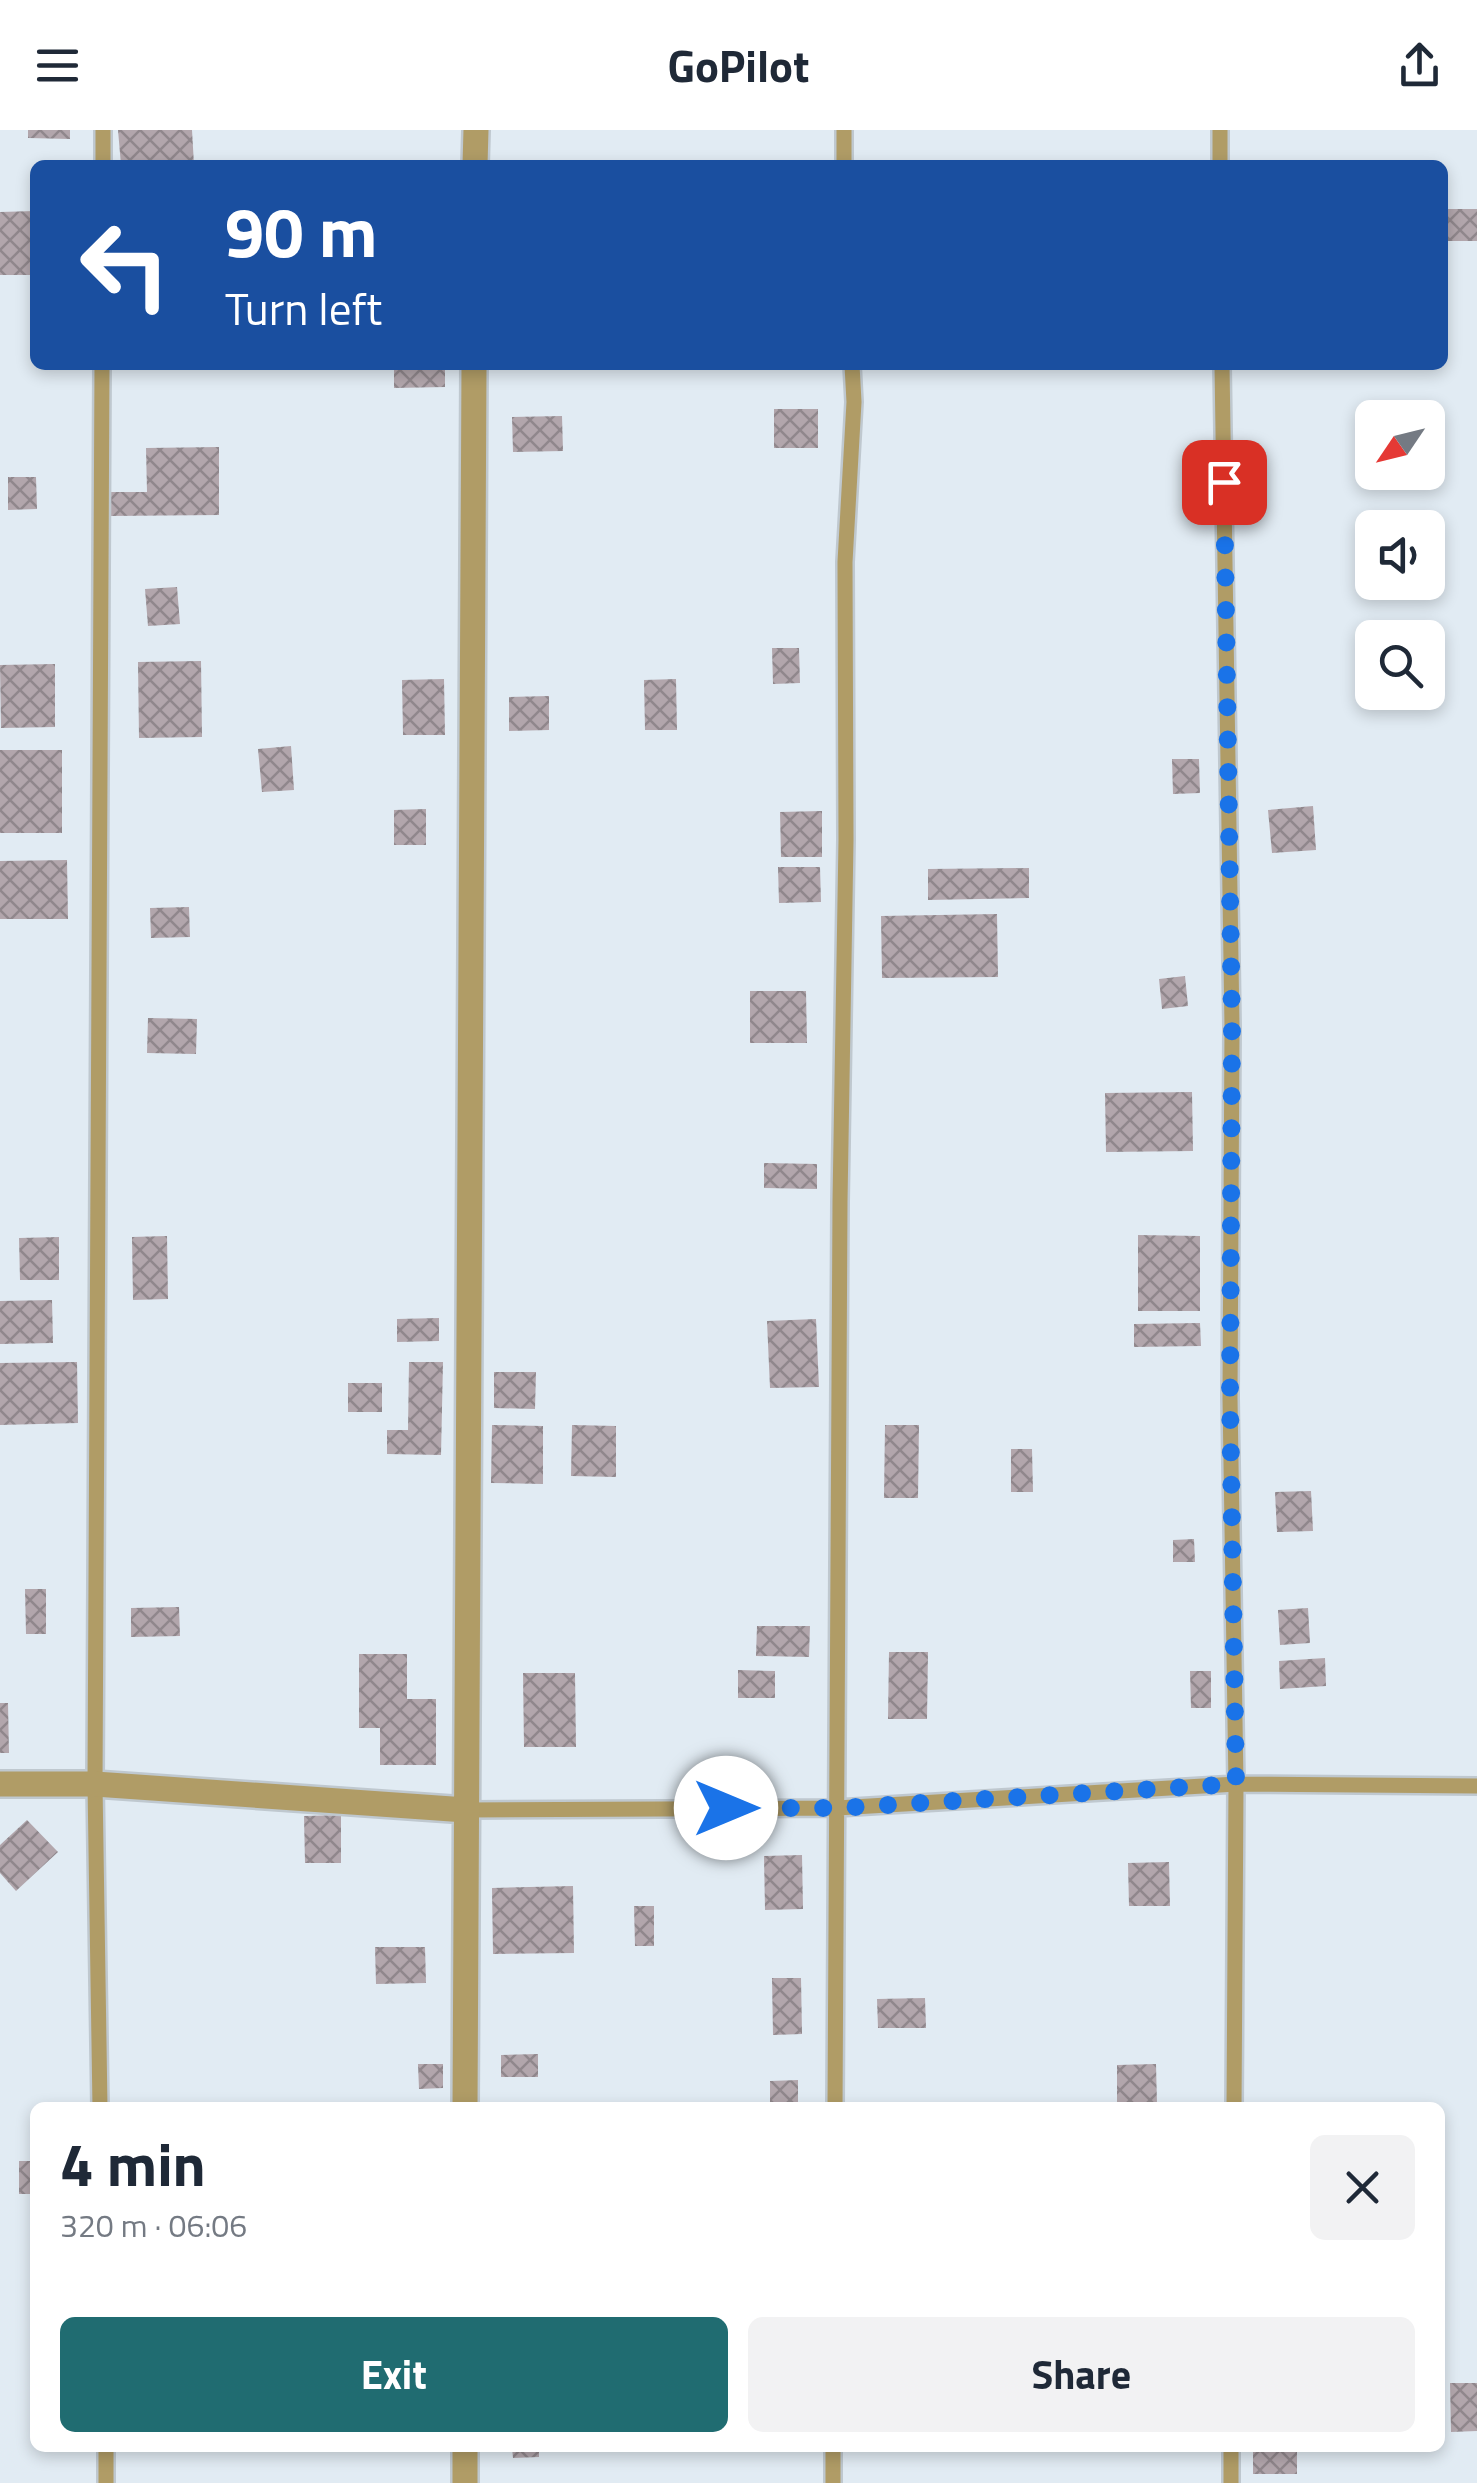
<!DOCTYPE html>
<meta charset="utf-8">
<style>
:root{--surface:#fff;--page:#f2f2f3;--text:#1f2937;--muted:#747a83;--accent:#206c71}
body{margin:0;font-family:"Titillium Web",sans-serif;background:var(--page);color:var(--text);height:100vh;display:flex;flex-direction:column;font-size:38px;white-space:nowrap}
*{box-sizing:border-box;margin:0}
p{font-size:32px;color:var(--muted)}
.icon{flex:none;width:55px;height:55px;fill:none;stroke:currentColor;stroke-width:2;stroke-linecap:round;stroke-linejoin:round}
.map{position:relative;flex:1;overflow:hidden}
.details{position:absolute;left:30px;top:1972px;width:1415px;height:350px;display:flex;flex-direction:column;background:var(--surface);border-radius:15px;box-shadow:0 5px 15px #0003}
.details>*{flex:none}
.top-card{position:absolute;left:30px;top:30px;width:1418px;height:210px;border-radius:15px;box-shadow:0 5px 15px #0003;background:#1a4fa0;color:#fff;overflow:hidden}
.needle{width:65px;rotate:235deg}
.fabs{position:absolute;left:1355px;top:270px;display:grid;gap:20px}
.fabs a{display:grid;place-items:center;width:90px;height:90px;border-radius:15px;background:var(--surface);box-shadow:0 5px 15px #0003;font-size:50px}
.pin{position:absolute;display:grid;place-items:center;width:85px;height:85px;color:#fff;margin:-42px;border-radius:20px;box-shadow:0 5px 15px #0006}
.me{position:absolute;width:110px;margin:-55px;rotate:90deg;stroke-linejoin:round;filter:drop-shadow(0 0 8px #0008)}
.turn{display:flex;align-items:center;gap:35px;height:210px;padding:0 30px;font-size:45px}
.turn .icon{width:130px;height:130px;stroke-width:2.5}
.turn b{display:block;font-size:70px;line-height:85px}
.round{display:grid;place-items:center;flex:none;width:105px;height:105px;border-radius:15px;background:var(--page)}
.overview{display:flex;align-items:center;justify-content:space-between;height:170px;padding:0 30px}
h1{font-size:60px;font-weight:700;line-height:75px}
.primary-button{display:flex;gap:20px;margin-top:auto;padding:20px 30px}
.primary-button a{flex:1;height:115px;border-radius:15px;background:var(--accent);color:#fff;font-size:40px;font-weight:700;line-height:115px;text-align:center}
.primary-button a+a{background:var(--page);color:var(--text)}
header{display:flex;justify-content:space-between;align-items:center;height:130px;padding:0 30px;background:var(--surface);font-size:45px;font-weight:700}
.map>svg:first-child{display:block}
</style>
<header><svg class="icon" aria-label="menu" viewBox="0 0 24 24"><path d="M4 6h16M4 12h16M4 18h16"/></svg>GoPilot<svg class="icon" aria-label="share" viewBox="0 0 24 24"><path d="M12 15V3M7 8l5-5 5 5M5 13v7h14v-7"/></svg></header>
<div class="map">
<svg width="1477" height="2353" viewBox="0 0 1477 2353">
<defs>
<pattern id="building-cross-hatch" width="8" height="8" patternUnits="userSpaceOnUse" patternTransform="scale(2.5)"><rect width="8" height="8" fill="#b2a6ac"/><path d="M0 0l8 8M0 8l8-8" fill="none" stroke="#90878c"/></pattern>
</defs>
<rect width="100%" height="100%" fill="#e1ebf3"/>
<path fill="url(#building-cross-hatch)" d="M28,0H70V9L28,8Z
M118,0H192L194,35H121Z
M1442,79H1477V111H1442Z
M35,81V145H0V82Z
M394,235H445V257L394,258Z
M774,279H818V318H774Z
M562,286L563,321L513,322L512,287Z
M219,317V385L111,386V362H147L146,318Z
M8,347H36L37,379L8,380Z
M177,457L180,494L148,496L145,459Z
M772,518H799L800,553L773,554Z
M201,531L202,607L139,608L138,532Z
M55,534V597L1,598L0,535Z
M444,549L445,605H403L402,550Z
M676,549L677,600H645L644,550Z
M549,566V600L509,601V567Z
M291,616L294,660L262,662L258,619Z
M0,620H62V703H0Z
M1172,629H1199L1200,663L1173,664Z
M1313,676L1316,720L1272,723L1268,680Z
M426,679V715H394V680Z
M822,681V727H781L780,682Z
M67,730L68,789H0V731Z
M778,737H820L821,772L779,773Z
M1029,738V768L928,770V739Z
M189,777L190,807L151,808L150,778Z
M997,784L998,847L882,848L881,786Z
M1185,846L1188,876L1162,879L1159,849Z
M750,861H806L807,913H750Z
M148,888L197,889L196,924L147,923Z
M1192,962L1193,1021L1106,1022L1105,963Z
M764,1033L817,1034V1059L764,1058Z
M1138,1105L1200,1106V1181H1138Z
M167,1106L168,1169L133,1170L132,1107Z
M59,1107V1150H20L19,1108Z
M52,1170L53,1213L0,1214V1171Z
M439,1188V1211L397,1212V1189Z
M816,1189L819,1257L770,1258L767,1191Z
M1200,1193L1201,1216L1134,1217V1194Z
M77,1232L78,1293L0,1295V1233Z
M409,1232H443L441,1325L387,1324V1300H408Z
M494,1242H536L535,1279L494,1278Z
M348,1253H382V1282H348Z
M492,1295L543,1296V1354L491,1353Z
M572,1295L616,1296V1347L571,1346Z
M885,1295H919L918,1368H884Z
M1011,1319H1032L1033,1362H1011Z
M1311,1361L1313,1401L1277,1402L1275,1362Z
M1194,1409L1195,1432H1173V1410Z
M25,1459H46V1504H26Z
M179,1477L180,1506L131,1507V1478Z
M1308,1478L1310,1513L1280,1515L1278,1480Z
M757,1496H810L809,1527L756,1526Z
M889,1522H928L927,1589H888Z
M359,1524H407V1569H436V1635H380V1598H359Z
M1325,1528L1326,1556L1280,1559L1279,1531Z
M738,1540L775,1541V1568H738Z
M1190,1541H1211V1578H1191Z
M523,1543H575L576,1617H524Z
M0,1573H8L9,1623H0Z
M341,1685V1733H305L304,1686Z
M27,1690L58,1722L16,1761L0,1743V1715Z
M802,1725L803,1779L765,1780L764,1726Z
M1169,1732L1170,1776H1129L1128,1733Z
M573,1756L574,1823L493,1824L492,1758Z
M634,1776H654V1816H635Z
M375,1817H425L426,1853L376,1854Z
M772,1848H801L802,1904L773,1905Z
M925,1868L926,1898H878L877,1869Z
M538,1924V1947H501V1925Z
M418,1934H443V1958L419,1959Z
M1156,1934L1157,1974L1117,1975V1935Z
M798,1950V1978H770V1951Z
M19,2031H35V2064H19Z
M1450,2253H1477V2301L1451,2302Z
M512,2318H539V2327L513,2328Z
M1253,2318H1297V2344H1253Z"/>
<g fill="none" stroke-linecap="round" stroke-linejoin="round">
<defs>
<path id="lane" d="M103,35V0
M844,35V0
M1220,35V0
M1222,235L1232,897L1230,1268L1236,1654L1234,1978
M466,1680L837,1678L1236,1654L1477,1656
M100,1978L95,1654L102,235
M835,1978L840,1072L846,710L845,432L854,272L852,235
M106,2318V2353
M833,2353V2318
M1231,2353V2318"/>
<path id="street" d="M475,35L476,0
M0,1654H95L466,1680
M465,1978L474,235
M465,2353V2318"/>
</defs>
<use href="#lane" stroke="#bfc8cf" stroke-width="20"/>
<use href="#street" stroke="#bfc8cf" stroke-width="30"/>
<use href="#lane" stroke="#b09c66" stroke-width="15"/>
<use href="#street" stroke="#b09c66" stroke-width="25"/>
</g>
<g fill="none" stroke-linecap="round" stroke-linejoin="round">
<path stroke="#1a73e8" stroke-width="18" stroke-dasharray="0 32.4" d="M726,1678H837L1236,1654L1230,1268L1232,897L1224,352"/>
</g>
</svg>
<div class="fabs">
<a><svg class="needle" viewBox="-14 -14 28 28"><path d="M0-13l5 13h-10z" fill="#e53935"/><path d="M0 13l5-13h-10z" fill="#747a83"/></svg></a>
<a><svg class="icon" aria-label="sound" viewBox="0 0 24 24"><path d="M4 9h4l5-4v14l-5-4H4zM17 9q2 3 0 6"/></svg></a>
<a><svg class="icon" aria-label="search" viewBox="0 0 24 24"><circle cx="10" cy="10" r="6"/><path d="M15 15l6 6"/></svg></a>
</div>
<div class="pin" style="left:1224px;top:352px;background:#d93025"><svg class="icon" aria-label="arrive" viewBox="0 0 24 24"><path d="M6 21V4h12l-3 4 3 4H6"/></svg></div>
<svg class="me" style="left:726px;top:1678px" viewBox="-20 -20 40 40"><circle r="19" fill="#fff"/><path d="M0-13L10 11 0 6-10 11z" fill="#1a73e8"/></svg>
<div class="top-card">
<div class="turn"><svg class="icon" aria-label="left" viewBox="0 0 24 24"><path d="M17 20v-9H6M10 6l-5 5 5 5"/></svg><div><b>90 m</b>Turn left</div></div>
</div>
<section class="details">
<div class="overview"><div><h1>4 min</h1><p>320 m · 06:06</p></div><a class="round"><svg class="icon" aria-label="close" viewBox="0 0 24 24"><path d="M6 6l12 12M18 6L6 18"/></svg></a></div>
<div class="primary-button"><a>Exit</a><a>Share</a></div>
</section>
</div>
